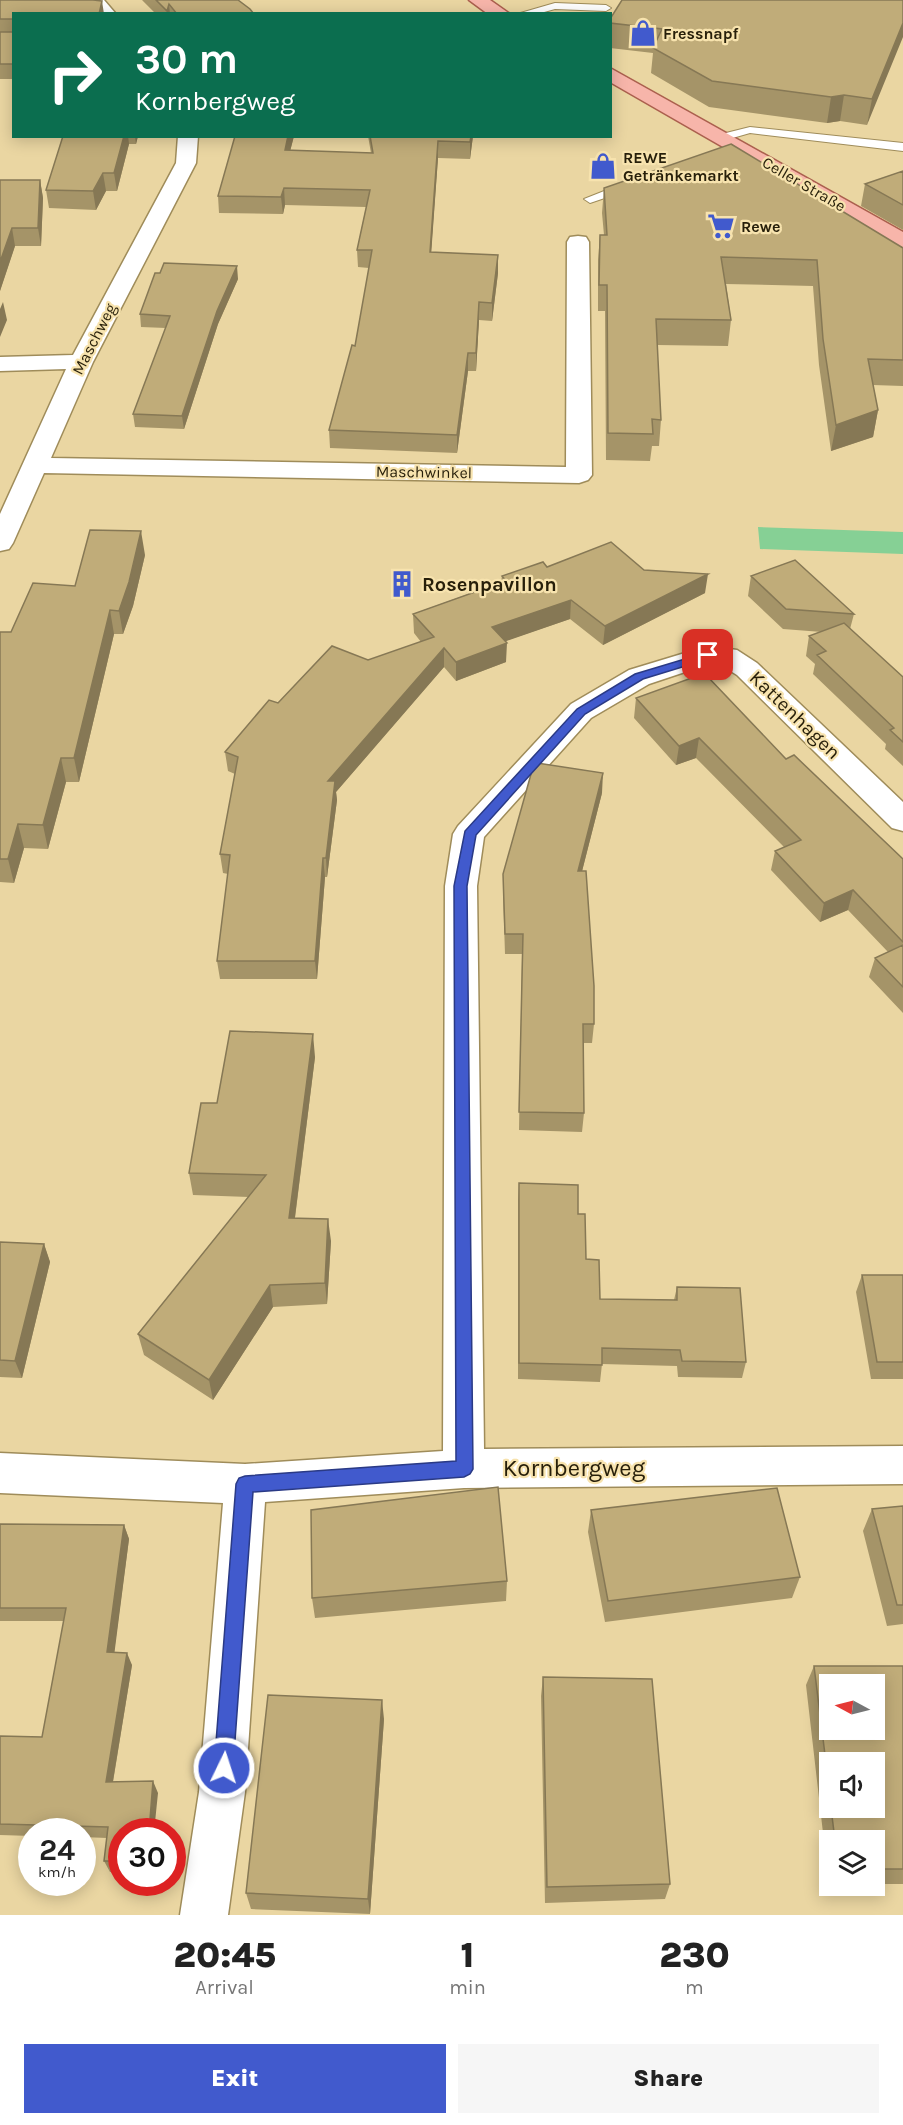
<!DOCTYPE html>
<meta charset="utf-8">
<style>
:root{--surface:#fff;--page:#f6f6f6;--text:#222;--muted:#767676;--accent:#415acd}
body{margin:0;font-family:Karla,sans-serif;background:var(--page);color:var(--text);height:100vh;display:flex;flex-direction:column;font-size:22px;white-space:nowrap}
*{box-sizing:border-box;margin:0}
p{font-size:20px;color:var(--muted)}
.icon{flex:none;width:33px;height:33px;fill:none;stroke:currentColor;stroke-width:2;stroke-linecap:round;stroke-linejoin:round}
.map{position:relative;height:1915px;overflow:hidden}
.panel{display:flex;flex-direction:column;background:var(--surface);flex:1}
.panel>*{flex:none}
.hud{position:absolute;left:12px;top:12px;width:600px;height:126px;border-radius:0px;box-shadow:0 3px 15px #0003;background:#0b6e4f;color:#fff;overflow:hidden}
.needle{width:39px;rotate:277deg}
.fabs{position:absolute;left:819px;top:1674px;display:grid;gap:12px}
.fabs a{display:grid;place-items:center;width:66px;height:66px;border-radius:0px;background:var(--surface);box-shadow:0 3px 15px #0003;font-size:30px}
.speed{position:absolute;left:18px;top:1818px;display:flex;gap:12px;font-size:30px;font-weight:700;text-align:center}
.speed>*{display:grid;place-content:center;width:78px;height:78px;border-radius:50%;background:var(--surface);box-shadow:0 3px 15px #0003;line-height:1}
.speed small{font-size:15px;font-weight:400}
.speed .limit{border:9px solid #d22;background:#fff;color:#111}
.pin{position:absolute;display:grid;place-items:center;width:51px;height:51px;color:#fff;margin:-26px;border-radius:12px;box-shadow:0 3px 9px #0006}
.me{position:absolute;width:66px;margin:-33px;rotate:4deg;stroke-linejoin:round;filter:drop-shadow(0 0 4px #0008)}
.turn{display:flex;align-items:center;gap:21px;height:126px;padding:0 24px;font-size:27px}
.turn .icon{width:78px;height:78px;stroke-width:2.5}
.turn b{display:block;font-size:42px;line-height:51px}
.eta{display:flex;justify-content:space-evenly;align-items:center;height:102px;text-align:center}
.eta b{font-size:36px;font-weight:800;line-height:42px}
.primary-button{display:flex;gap:12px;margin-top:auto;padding:12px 24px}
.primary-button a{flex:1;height:69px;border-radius:0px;background:var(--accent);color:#fff;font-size:24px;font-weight:800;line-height:69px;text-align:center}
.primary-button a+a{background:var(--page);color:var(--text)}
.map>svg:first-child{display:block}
</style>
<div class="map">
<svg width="903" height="1915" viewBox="0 0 903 1915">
<rect width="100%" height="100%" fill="#ead6a2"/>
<path fill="#86d095" d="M758,527L903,532V554L760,549Z"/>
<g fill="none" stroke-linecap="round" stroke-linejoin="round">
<defs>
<path id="lane" d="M555,3L606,5L611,8L606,11L555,9L537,14H517Z
M750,127L903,143V151L750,133L722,141L716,137L718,135Z
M627,182L631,183V189L590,203L584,199Z"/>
<path id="street" d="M85,0H104L116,14H97Z
M178,136H198L196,163L93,362L51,458L566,467L567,242L570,237L578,236L586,237L589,242L592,475L588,480L579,483L44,473L13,543L9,549L0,551V514L66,369L0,371V357L73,355L176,163Z
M708,646L737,650L757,663L903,802V831L892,828L737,675L721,665L709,664L649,684L591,718L484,837L477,886L484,1449L903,1446V1484L464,1488L265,1502L245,1792L228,1915H180L199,1792L223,1503L0,1493V1453L245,1464L443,1451L445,886L453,834L458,826L571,704L629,670Z"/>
<path id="primary" d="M469,0H490L510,14H488Z
M610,68L903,232V247L895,246L610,82Z"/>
</defs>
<use href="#lane" stroke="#9f8c5a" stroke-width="2"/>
<use href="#street" stroke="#9f8c5a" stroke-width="3"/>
<use href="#primary" stroke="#ab604e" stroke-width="3"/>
<use href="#lane" fill="#fff" fill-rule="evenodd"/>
<use href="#street" fill="#fff" fill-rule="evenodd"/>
<use href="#primary" fill="#f7b5aa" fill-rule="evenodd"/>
</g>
<path fill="#a59468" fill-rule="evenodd" d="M0,0L14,14V79H0Z
M142,0H238L254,14H156Z
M903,0L867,125L840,121L827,123L709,107L651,73L653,53L610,48V19Z
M63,136H138L136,144H129L117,191H106L96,210L49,208L46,190Z
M235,136H294L290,151L371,153L368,136H473L470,159L438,158L431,252L498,255V273L492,321L479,320L476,371H468L457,453L330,448L329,430L355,346L369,268L358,267L357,250L366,207L285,205L283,214L219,213L218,196Z
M903,171V230L861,206L865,184Z
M0,180H40L43,198L41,246H15L0,291Z
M604,188L903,248V386L873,385L878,410L873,437L831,451L819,365L813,286L726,284L731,320L728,346L657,345L661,420L659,446H652L650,461L606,460L605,311H598V260L600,235H604L602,213Z
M238,279L218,324L184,429L135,427L133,414L166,328L141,327L140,314Z
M145,555L133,606L123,634H114L79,782H66L48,849L24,848L14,883L0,882V632H11L75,586Z
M547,567L644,570L705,593L603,645L570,619L505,641L506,662L456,681L444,667L336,792L337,800L327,877H325L317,979H220L217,961L228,874L223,873L220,854L235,774L228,771L225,752L278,703L368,660L421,642L414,633L413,614L501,582L502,576Z
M751,576L854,614L850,629L903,677V766L885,749L886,744L813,674L815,664L806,656L809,636L822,632L783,629L748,596Z
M636,698L786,759L903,859V1013L869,977L875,958L888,952L848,910L820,922L771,870L775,851L784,847L696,758L676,765L634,718Z
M602,793L582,871L594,1024L592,1043H583L584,1113L582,1132L519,1130L522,954H505L503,893V874Z
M315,1057L295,1218L331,1241L327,1304L273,1307L213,1400L144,1355L138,1334L249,1197L193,1195L189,1173L217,1103Z
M519,1183L578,1214L586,1259L600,1299L674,1300L677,1287L746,1362L742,1378L678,1377L677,1366L602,1364L600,1382L518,1379V1200Z
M0,1242L44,1244L50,1262L22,1378L0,1377Z
M862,1275H903V1379H871L856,1292Z
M903,1506V1624L887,1626L863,1531L872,1509Z
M591,1510L800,1577L792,1598L605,1622L588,1532Z
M0,1524L124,1525L129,1539L114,1652L132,1665L113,1782L158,1793L122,1832V1871L110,1872L104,1861L107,1838L82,1837V1832H32V1836L0,1835V1736L42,1737L64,1621H0Z
M507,1581L506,1601L315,1618L312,1598Z
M814,1666H903V1884H874V1840H830L829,1885L806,1685ZM830,1762L874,1808H830Z
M543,1677L670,1884L665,1899L545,1903L541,1696Z
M384,1719L370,1914L251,1909L246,1893Z"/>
<path fill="#867855" d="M102,1L104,14H99Z
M169,4L170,14H167V11Z
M903,23V37L867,125L872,99Z
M844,95L840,121L827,123L831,97Z
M124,136H128L129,144L117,191L114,173Z
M135,136H138L136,144Z
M288,136H294L286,167L285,150Z
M471,136H473L470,159V142Z
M438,141V158L430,270V252Z
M103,173L106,191L96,210L93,191Z
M40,180L43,198L41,246L38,228Z
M284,188L285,205L283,214L281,197Z
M12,228L15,246L0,291V262Z
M498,255V273L492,321V303Z
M237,266L238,279L218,324L184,429L182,416L217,311Z
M3,302L7,320L0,337V309Z
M479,302V320L476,371V353Z
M468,353V371L457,453V435Z
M878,410L873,437L831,451L836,425Z
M141,531L145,555L133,606L123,634L119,611Z
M708,574L705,593L603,645L605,626Z
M571,600L570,619L492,646V627Z
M110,610L114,634L79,782L74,758Z
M507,643L506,662L456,681V662Z
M444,648V667L336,792L337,800L327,877L326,858L328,781Z
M699,738L696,758L676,765L679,746Z
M61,758L66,782L48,849L43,825Z
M603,773L602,793L577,891L578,871Z
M18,824L24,848L14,883L8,859Z
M323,858L325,877L317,979L315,961Z
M853,890L848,910L820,922L824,903Z
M313,1034L315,1057L292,1240L289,1218Z
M328,1219L331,1241L327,1304L325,1283Z
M44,1244L50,1262L22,1378L15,1361Z
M270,1285L273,1307L213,1400L209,1380Z
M124,1525L129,1539L113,1664L107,1652Z
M127,1653L132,1665L111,1793L106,1782Z
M382,1700L384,1719L370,1914L368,1899Z
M153,1781L158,1793L154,1832H149Z"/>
<path fill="#c0ac79" stroke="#867855" stroke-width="1.5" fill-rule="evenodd" d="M0,0H93L102,1L99,14H14V64H0V32H13V19H0Z
M156,0H238L250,9L254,14H177L169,4L167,11Z
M622,0H903V23L872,99L844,95L831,97L712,81L653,48L662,29L610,23V19Z
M63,136H124L114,173H103L93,191L46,190Z
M235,136H288L285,150L373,153L370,136H471L470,142L438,141L430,252L498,255L492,303L479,302L476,353H468L457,435L329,430L352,345L355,346L372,250H357L370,190L284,188L281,197L218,196Z
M731,144L903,248V360L868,359L878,410L836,425L823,339L817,260L721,257L731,320L656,319L661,420L652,419L653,434L608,433L607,285H599L600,235H607L604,188Z
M903,171V205L865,184Z
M0,180H40L38,228H12L0,262Z
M164,263L237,266L217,311L182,416L133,414L170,316L140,314L155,273H160Z
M90,530L141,531L129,582L119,611L110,610L74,758H61L43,825L18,824L8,859H0V632H11L33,583L75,586Z
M611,542L644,570L708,574L605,626L571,600L492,627L507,643L456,662L444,648L328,781H335L326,858H323L315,961H217L230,855L220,854L238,757L225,752L269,700L278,703L332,646L368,660L434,637L413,614L506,581L502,576L543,562L547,567Z
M795,560L854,614L786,609L751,576Z
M844,623L903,677V742L890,730L894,728L817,655L826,651L809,636Z
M697,676H707L786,759L794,755L903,859V942L853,890L824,903L775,851L801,840L699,738L679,746L636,698Z
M537,763L603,773L578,871H586L594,986V1024H583L584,1113L519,1112L523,934H505L503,874L533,767Z
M903,945V987L875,958Z
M230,1031L313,1034L289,1218L328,1219L325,1283L270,1285L209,1380L138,1334L266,1175L189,1173L201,1103H217Z
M519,1183L578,1185V1214H585L586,1259L599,1260L600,1299L677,1300V1287L740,1288L746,1362L682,1361L680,1350L602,1348V1365L519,1363Z
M0,1242L44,1244L15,1361L0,1360Z
M862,1275H903V1362H877Z
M498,1487L507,1581L312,1598L311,1510Z
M777,1488L800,1577L608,1601L591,1510Z
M903,1506V1605H897L872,1509Z
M0,1524L124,1525L107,1652L127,1653L106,1782L153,1781L149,1832H122V1861H104L108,1827L0,1824V1736L42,1737L66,1608H0Z
M814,1666H903V1869H874V1840H835L831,1808H874V1762H830V1795ZM830,1684H874V1730H830Z
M543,1677L652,1679L670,1884L547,1887Z
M268,1695L382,1700L368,1899L246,1893Z"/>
<path fill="#415acd" stroke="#2a3a85" stroke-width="1.5" d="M708,652L713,655L712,658L643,679L585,714L476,835L467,886L473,1469L470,1474L464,1477L253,1492L233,1768L231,1775L224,1778L217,1775L214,1768L236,1484L239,1478L245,1476L456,1461L454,886L465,831L577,709L635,674Z"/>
<defs>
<symbol id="shop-bare" viewBox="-9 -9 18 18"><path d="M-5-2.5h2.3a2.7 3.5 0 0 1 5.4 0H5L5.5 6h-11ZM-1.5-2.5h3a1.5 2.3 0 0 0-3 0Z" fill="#415acd" stroke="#f7e3ae" stroke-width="2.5" paint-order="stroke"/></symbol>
<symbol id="supermarket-bare" viewBox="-9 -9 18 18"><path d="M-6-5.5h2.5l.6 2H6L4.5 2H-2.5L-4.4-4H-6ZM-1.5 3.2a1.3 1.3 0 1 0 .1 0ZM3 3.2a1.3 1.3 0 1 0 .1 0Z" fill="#415acd" stroke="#f7e3ae" stroke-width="2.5" paint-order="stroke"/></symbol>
<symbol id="building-bare" viewBox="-9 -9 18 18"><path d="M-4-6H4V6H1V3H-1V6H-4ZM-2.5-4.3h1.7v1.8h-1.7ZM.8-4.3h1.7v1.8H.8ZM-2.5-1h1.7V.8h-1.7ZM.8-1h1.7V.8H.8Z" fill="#415acd" stroke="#f7e3ae" stroke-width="2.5" paint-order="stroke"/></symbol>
</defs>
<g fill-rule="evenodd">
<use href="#shop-bare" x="624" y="14" width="38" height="38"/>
<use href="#shop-bare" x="584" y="147" width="38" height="38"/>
<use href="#supermarket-bare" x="702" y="207" width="38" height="38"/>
<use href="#building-bare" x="383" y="565" width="38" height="38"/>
</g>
<g text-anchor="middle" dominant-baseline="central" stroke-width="4.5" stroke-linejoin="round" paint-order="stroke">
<g font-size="16" font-weight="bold" fill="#271f0a" stroke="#f7e3ae" text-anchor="start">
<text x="663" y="33">Fressnapf</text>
<text x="623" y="157">REWE<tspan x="623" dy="18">Getränkemarkt</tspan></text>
<text x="741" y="226">Rewe</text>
</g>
<g font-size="16" fill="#271f0a" stroke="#f7e3ae">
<text transform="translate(804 184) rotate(30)">Celler Straße</text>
<text transform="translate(94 339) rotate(-63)">Maschweg</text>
<text transform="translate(424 472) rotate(1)">Maschwinkel</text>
</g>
<g font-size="20" font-weight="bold" fill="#271f0a" stroke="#f7e3ae" text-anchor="start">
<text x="422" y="584">Rosenpavillon</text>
</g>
<g font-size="20" fill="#271f0a" stroke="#f7e3ae">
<text transform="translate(795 715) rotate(44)">Kattenhagen</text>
</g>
<g font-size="24" fill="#271f0a" stroke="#f7e3ae">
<text x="574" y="1468">Kornbergweg</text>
</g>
</g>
</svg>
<div class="fabs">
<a><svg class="needle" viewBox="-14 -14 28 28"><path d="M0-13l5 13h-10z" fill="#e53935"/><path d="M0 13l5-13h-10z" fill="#767676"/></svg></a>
<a><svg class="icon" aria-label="sound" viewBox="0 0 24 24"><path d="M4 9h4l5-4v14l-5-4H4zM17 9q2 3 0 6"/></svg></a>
<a><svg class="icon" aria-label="layers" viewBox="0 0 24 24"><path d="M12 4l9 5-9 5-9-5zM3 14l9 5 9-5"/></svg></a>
</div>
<div class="speed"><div>24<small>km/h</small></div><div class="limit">30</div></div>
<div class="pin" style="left:708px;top:655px;background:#d93025"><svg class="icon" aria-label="arrive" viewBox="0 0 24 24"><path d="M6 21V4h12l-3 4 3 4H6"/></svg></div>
<svg class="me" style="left:224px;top:1768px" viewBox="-20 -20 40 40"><circle r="17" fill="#415acd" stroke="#fff" stroke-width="3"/><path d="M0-11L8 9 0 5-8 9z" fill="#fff"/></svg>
<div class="hud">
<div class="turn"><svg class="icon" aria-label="right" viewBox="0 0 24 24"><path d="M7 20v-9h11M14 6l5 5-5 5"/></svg><div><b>30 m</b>Kornbergweg</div></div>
</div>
</div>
<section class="panel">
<div class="eta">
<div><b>20:45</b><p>Arrival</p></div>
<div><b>1</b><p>min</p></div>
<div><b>230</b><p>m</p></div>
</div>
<div class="primary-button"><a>Exit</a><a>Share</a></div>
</section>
